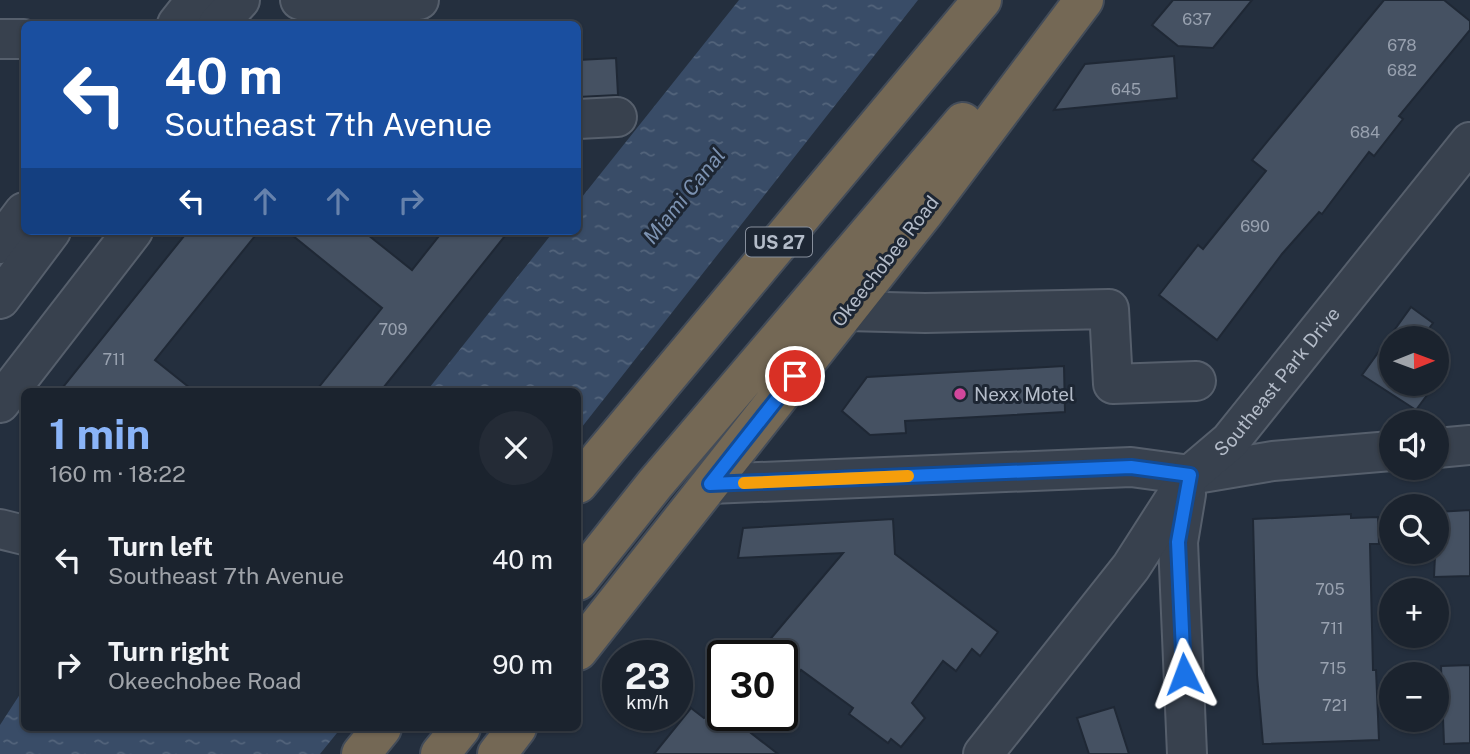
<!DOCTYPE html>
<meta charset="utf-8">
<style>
:root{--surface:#1b232e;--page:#242b36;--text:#f1f3f6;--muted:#a0a4aa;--line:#39404a;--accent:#8ab4f8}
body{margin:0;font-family:"Public Sans",sans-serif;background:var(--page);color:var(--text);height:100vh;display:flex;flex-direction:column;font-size:26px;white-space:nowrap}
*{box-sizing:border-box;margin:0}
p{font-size:23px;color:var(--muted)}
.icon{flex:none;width:38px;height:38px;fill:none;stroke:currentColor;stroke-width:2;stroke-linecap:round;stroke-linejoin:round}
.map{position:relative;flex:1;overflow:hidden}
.drawer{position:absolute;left:21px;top:388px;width:560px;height:343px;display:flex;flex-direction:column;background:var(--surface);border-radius:10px;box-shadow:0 2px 5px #0004,0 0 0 2px var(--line)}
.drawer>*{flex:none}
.top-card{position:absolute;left:21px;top:21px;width:560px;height:214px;border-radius:10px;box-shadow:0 2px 5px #0004,0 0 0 2px var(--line);background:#1a4fa0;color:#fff;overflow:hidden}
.needle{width:46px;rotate:89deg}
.tools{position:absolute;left:1379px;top:326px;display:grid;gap:14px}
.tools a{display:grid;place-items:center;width:70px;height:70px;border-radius:50%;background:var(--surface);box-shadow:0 2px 5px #0004,0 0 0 2px var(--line);font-size:35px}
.speed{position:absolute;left:602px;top:640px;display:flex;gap:14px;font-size:35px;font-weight:700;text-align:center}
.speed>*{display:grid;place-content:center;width:91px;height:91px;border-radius:50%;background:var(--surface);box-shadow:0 2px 5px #0004,0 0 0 2px var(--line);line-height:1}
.speed small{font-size:18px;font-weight:400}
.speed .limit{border:4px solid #111;border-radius:10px;background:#fff;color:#111}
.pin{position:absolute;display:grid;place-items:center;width:60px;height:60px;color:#fff;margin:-30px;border:4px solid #fff;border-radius:50%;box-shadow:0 2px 7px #0007}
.me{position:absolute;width:77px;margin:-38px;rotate:357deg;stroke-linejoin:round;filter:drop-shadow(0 0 5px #0008)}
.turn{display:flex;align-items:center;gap:24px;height:147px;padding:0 28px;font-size:32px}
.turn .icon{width:91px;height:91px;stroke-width:2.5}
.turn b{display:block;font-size:49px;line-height:60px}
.lanes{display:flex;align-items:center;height:66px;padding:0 28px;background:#0003;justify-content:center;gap:35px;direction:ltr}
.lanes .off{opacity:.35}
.round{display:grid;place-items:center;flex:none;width:74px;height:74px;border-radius:37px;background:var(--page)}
.headline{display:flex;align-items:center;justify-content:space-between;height:119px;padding:0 28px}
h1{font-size:42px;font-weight:700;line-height:52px;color:var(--accent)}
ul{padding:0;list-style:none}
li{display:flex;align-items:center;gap:21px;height:105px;padding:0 28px}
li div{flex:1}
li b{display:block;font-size:26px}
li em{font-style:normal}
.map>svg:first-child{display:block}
</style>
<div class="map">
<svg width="1470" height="754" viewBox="0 0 1470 754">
<defs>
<pattern id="water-ripples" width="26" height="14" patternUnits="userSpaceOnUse" patternTransform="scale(1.75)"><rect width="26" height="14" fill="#394c67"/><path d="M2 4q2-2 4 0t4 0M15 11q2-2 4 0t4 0" fill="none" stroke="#53647b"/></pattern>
</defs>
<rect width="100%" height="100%" fill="#242f3e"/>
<path fill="url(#water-ripples)" d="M739,0H918L578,432V392H426L554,231H578V202Z
M24,688V728H341L320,754H0V725Z"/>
<path fill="#455162" stroke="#1f2835" stroke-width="2" d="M1173,0H1252L1213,48L1178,46L1152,25Z
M1384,0H1444L1470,21V30L1399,116L1403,119L1374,156L1369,152L1322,214L1319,212L1282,254L1217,340L1159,295L1198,245L1203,249L1266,171L1252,160Z
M1174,56L1177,98L1054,110L1085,64Z
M616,58L618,95L578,97V60Z
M188,231H259L155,360L195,392H59Z
M287,231H363L412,270L443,231H509L380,392H315L382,308Z
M1411,307L1433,323L1422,338H1391V383H1436L1416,410L1362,375Z
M1064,366L1065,412L905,421L906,433L870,435L842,411L867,377Z
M1470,510V576L1434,577L1437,512Z
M1351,514V518L1378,517L1379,544H1370L1373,670H1376L1379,740L1263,744L1257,675L1253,519Z
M893,519L895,554L998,632L980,656L972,649L956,671L943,661L912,703L925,718L901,747L891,739L888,743L849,714L853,708L801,670L782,694V656H756L843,553L738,558L743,528Z
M1470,665V743L1444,744L1441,666Z
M1114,707L1129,754H1089L1077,718Z
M691,708L704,718L707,716H765L751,733L778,754H654Z"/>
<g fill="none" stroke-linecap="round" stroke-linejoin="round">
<defs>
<g id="minor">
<path d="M300,0L315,3L419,0"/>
<path d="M177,24L196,0"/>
<path d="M218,24L240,0"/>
<path d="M0,39H24"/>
<path d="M578,119L617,117"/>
<path d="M0,244L24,212"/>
<path d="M0,299L51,231"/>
<path d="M847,311L925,313L1109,309L1113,384L1196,381"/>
<path d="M0,403L133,231"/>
<path d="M1437,448L1470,445"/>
<path d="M710,484L1131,467L1190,475L1273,461L1391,451"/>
<path d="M1186,494L1178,542L1187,754"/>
<path d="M0,529L24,535"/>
<path id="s1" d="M983,754L1131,567L1190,475L1230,441L1470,142"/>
</g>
<path id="highway" d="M578,484L982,0
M578,581L655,484L963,122
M578,651L923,214L1084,0
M361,754L382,728
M440,754L461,728
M497,754L517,728"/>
</defs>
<use href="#minor" stroke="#565f6c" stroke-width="42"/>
<use href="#highway" stroke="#434c59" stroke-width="42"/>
<use href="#minor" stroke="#38414e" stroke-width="38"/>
<use href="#highway" stroke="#746855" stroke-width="38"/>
</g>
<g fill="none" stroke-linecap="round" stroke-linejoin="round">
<defs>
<path id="route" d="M795,376L710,484L1131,467L1190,475L1178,542L1184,674"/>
</defs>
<use href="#route" stroke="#114b97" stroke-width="18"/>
<use href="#route" stroke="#1a73e8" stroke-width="12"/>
<path stroke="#f59e0b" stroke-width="12" d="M744,483L908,476"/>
</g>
<circle fill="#d1479c" stroke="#1d2633" stroke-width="2.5" cx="960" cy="394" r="7"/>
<g text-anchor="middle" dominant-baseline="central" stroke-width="6" stroke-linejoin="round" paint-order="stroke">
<g font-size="16" fill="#98a1af">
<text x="1197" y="19">637</text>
<text x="1402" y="45">678</text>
<text x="1402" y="70">682</text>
<text x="1126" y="89">645</text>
<text x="1365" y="132">684</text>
<text x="1255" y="226">690</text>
<text x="393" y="329">709</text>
<text x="114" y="359">711</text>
<text x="1330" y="589">705</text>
<text x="1332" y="628">711</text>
<text x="1333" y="668">715</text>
<text x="1335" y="705">721</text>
</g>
<rect fill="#1d2633" stroke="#878f9c" stroke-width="2" x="746" y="227.5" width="66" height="29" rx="5"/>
<g font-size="18" font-weight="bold" fill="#b4bcc9">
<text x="779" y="242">US 27</text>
</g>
<g font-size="19" fill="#b4bcc9" stroke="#1d2633">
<text transform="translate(885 261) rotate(-52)">Okeechobee Road</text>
<text stroke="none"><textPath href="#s1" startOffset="476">Southeast Park Drive</textPath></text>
</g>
<g font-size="19" fill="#b4bcc9" stroke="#1d2633" text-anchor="start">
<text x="974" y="394">Nexx Motel</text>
</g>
<g font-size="21" font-style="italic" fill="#7c92b1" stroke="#1d2633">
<text transform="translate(684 196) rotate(-51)">Miami Canal</text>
</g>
</g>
</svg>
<div class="tools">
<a><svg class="needle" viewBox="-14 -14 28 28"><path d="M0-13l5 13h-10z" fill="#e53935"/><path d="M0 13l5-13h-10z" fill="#a0a4aa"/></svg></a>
<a><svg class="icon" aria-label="sound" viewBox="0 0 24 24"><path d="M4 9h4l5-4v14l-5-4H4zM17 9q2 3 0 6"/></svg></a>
<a><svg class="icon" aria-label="search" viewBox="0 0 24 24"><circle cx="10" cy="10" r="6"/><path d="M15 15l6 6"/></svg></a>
<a>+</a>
<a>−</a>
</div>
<div class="speed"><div>23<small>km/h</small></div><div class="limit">30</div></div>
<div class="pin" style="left:795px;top:376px;background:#d93025"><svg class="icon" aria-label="arrive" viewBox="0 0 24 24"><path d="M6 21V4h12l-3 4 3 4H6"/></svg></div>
<svg class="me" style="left:1184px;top:674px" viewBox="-20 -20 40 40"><path d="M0-17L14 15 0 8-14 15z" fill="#1a73e8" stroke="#fff" stroke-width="4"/></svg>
<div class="top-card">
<div class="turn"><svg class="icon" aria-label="left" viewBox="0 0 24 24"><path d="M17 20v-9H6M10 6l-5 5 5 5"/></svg><div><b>40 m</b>Southeast 7th Avenue</div></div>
<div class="lanes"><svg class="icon" aria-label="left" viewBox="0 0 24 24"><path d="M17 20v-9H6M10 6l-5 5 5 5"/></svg><svg class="icon off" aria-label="ahead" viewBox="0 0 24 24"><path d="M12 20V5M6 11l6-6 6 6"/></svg><svg class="icon off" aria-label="ahead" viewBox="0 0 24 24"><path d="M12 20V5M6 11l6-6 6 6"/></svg><svg class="icon off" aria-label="right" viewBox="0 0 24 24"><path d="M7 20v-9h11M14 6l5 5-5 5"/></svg></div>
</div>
<section class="drawer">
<div class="headline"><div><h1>1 min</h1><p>160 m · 18:22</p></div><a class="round"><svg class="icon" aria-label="close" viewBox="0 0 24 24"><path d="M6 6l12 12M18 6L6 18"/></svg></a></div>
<ul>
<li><svg class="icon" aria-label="left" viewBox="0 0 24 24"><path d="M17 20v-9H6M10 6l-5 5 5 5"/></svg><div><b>Turn left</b><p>Southeast 7th Avenue</p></div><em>40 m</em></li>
<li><svg class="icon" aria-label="right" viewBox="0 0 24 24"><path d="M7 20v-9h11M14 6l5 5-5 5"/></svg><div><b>Turn right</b><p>Okeechobee Road</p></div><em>90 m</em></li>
</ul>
</section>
</div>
